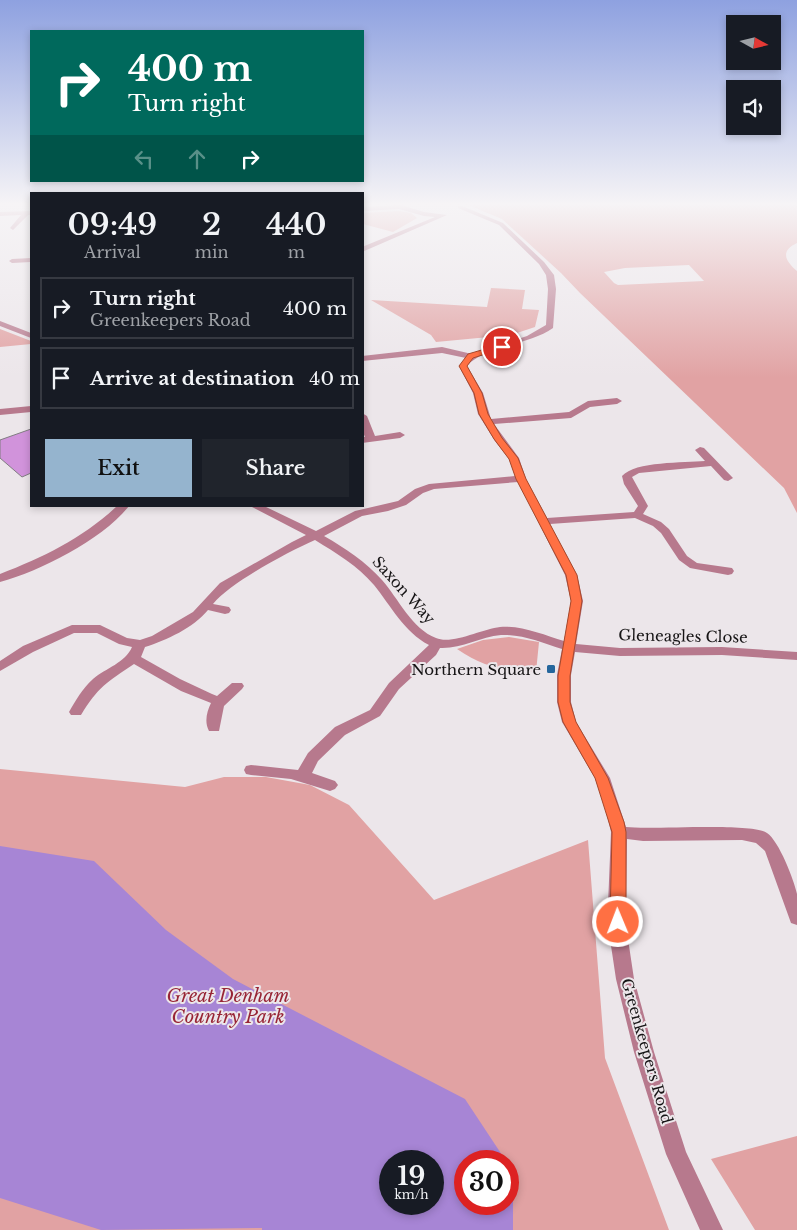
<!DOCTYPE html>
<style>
:root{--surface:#171b24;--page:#20242c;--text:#f1f3f6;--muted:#9ea1a6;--line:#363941;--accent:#95b4ce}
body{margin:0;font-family:"Libre Baskerville",serif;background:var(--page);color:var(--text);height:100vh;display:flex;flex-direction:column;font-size:19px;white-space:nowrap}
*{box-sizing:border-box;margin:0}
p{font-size:16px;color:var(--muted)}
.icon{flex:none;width:28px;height:28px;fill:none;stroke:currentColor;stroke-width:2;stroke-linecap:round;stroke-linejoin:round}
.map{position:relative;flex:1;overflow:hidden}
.sheet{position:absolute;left:30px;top:192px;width:334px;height:315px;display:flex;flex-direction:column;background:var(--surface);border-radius:0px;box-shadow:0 2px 8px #0003}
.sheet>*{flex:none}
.top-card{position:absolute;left:30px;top:30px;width:334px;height:152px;border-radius:0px;box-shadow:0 2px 8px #0003;background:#00695c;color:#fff;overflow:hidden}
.needle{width:32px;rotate:98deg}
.controls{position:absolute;left:726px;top:15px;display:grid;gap:10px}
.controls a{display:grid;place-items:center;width:55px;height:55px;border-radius:0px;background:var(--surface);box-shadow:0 2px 8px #0003;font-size:25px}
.speed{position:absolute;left:379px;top:1150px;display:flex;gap:10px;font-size:25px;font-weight:700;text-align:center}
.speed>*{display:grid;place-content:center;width:65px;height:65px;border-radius:50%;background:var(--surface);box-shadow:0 2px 8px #0003;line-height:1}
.speed small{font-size:12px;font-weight:400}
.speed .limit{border:8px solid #d22;background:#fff;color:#111}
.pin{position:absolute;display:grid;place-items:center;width:42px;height:42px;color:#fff;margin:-21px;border:2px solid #fff;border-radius:50%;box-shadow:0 1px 5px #0007}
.me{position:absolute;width:55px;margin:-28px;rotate:359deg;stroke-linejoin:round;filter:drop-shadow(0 0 4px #0008)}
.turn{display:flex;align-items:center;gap:18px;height:105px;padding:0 15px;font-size:22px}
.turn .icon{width:65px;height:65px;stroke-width:2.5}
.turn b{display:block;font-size:35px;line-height:42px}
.lanes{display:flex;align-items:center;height:48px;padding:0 15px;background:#0003;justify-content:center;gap:25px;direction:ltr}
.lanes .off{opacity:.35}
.eta{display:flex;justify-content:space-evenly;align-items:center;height:85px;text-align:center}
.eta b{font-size:30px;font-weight:600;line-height:35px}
.primary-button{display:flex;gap:10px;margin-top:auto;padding:10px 15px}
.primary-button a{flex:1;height:58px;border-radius:0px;background:var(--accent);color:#111;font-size:20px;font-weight:600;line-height:58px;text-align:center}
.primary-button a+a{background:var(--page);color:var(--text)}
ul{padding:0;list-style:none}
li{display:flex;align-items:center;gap:15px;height:62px;margin:0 10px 8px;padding:0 5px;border:2px solid var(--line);border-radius:0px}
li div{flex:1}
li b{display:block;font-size:19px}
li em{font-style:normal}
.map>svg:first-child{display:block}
</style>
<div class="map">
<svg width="797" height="1230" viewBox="0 0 797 1230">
<rect width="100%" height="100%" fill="#ece6ea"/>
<path fill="#e1a2a3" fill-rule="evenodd" d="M468,205H797V243C780,251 785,261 797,271V513L784,488L580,293L561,273L502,219ZM689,265L704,281L618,285L614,283L604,272L625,268Z
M399,211L411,213L417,218L393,232L363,224V213Z
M491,288L525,290L522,309L539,310L535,327L511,335L436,342L431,335L371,300L487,307Z
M0,329L31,341V344L0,347Z
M509,637L539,642L536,672C503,669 486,669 457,649L483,640Z
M0,769L185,787L224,777H266L310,785L349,805L434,900L588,840L605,1058L669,1230H0ZM390,1161H432V1204H390ZM465,1161H508V1204H465Z
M797,1136V1230H755L711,1159Z"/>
<path fill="#a785d5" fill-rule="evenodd" d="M0,846L94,861L166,930L233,979L465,1099L506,1161H465V1204H508V1163L513,1171V1230H262V1228L101,1230L0,1198ZM390,1161H432V1204H390Z"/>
<path fill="#d193db" stroke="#817d82" d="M31,429V473L22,477L0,458V440Z"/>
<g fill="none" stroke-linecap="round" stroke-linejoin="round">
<path fill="#b7798d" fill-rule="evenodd" d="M401,205L424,212L447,215L362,252V247L435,217L424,216L399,209L362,211V207Z
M458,206H462L503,223L544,262L554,275L556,289L553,328C529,345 483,347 467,366L483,393L491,419L569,412L588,401L617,398L622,401L617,404L590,407L571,418L494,424L519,458L526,479L547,518L634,512L638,506L624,484L622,476C635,461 684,463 705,461L695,450L700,447L704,448L733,478L728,481L724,480L711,466L639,473L632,477L648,506L643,514L661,522L669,529L687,556L697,563L732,568L734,571L732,574L728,575L690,568L679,560L661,533L653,526L635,518L550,524L577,575L583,601L576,644L620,648L722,647L797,652V660L722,655L620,656L575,652L571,675V702L576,722L610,778L626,827C653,830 751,822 767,833C779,841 794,880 797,894C797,904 797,916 797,925L791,923L765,851L756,843L742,840L643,841L627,839L626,905L628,939L634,979L654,1052L686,1152L723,1230H700L666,1154L634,1052L616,979L610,939L608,905L611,832L606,811L595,778L562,722L557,702V675L562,649C543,643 522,634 501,635C480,637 461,649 440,648L436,655L399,689L380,716L345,735L318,761L312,773L335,781L338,785L335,789L330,791L291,779L251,775L246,774L244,770L246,766L251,765L298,770L308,753L335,727L370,710L389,683L429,645C404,632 391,606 374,585C358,566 336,553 315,540C288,552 231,582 213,604L229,607L231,610L229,613L225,614L208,610C193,628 167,640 145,647L141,657L180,679L212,694L217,696L232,683H242L244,686L242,689L224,706L219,731H209C204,722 207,711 211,703L181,691L134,664C107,682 98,687 81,715H71L69,712C76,700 82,689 93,679C106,668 125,663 132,647L119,644L97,633H74L33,652L0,671V661L23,646L72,625H100L127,638L140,640L152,636L193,612L220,583L292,542L306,535L250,506H264L316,531L355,511L398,501L415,489L429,484L515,476L509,459L495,441L478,414L473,393L459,366L466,358L442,353L362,361V356L442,347L472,354L527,336L546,325L548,289L546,275L539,264L499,225L458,208ZM518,482L565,575L571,601L564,641C544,635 521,625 500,627C482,629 452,645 436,638C412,629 398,598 382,580C366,562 345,548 324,536L362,516L388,511L406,505L423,493L434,489Z
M31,211V215H28L13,230L10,228L21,215L0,216V212Z
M31,258V262L12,263L9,261L12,259Z
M0,321L31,333V338L0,326Z
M31,406V412L0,415V409Z
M362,413L367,416L375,436L400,432L405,435L400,438L362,443V437H365L362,430Z
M117,506H129C103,539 41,571 0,582V574C44,557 83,538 117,506Z"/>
</g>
<linearGradient id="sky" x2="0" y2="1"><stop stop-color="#8ea1e0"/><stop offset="0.54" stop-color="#f6f4f6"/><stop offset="1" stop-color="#f6f4f6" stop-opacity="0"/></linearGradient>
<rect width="797" height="378" fill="url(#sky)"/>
<path fill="#ff7043" stroke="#a6492c" d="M502,344L505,347L504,348L473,358L467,366L482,393L488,414L502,438L518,458L526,479L577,575L582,601L570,676V702L576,722L608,778L624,822L626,832V922L624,927L618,929L613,927L610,922L612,832L595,778L563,722L558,702V676L571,601L566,575L516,479L509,459L494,439L479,414L474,393L459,366L468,354Z"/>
<rect fill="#25669c" stroke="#ece6ea" stroke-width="2" x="546" y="664" width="10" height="10" rx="2.5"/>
<g text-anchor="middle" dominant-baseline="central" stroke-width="4" stroke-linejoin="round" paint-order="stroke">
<g font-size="15" fill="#161415" stroke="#ece6ea">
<text transform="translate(404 590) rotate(48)">Saxon Way</text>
<text transform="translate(683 636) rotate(1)">Gleneagles Close</text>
<text transform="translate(647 1051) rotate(74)">Greenkeepers Road</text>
</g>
<g font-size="15" fill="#161415" stroke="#ece6ea" text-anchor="end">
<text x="541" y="669">Northern Square</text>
</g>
<g font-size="18" font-style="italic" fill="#982536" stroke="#ece6ea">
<text x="228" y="996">Great Denham<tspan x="228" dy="21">Country Park</tspan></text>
</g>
</g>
</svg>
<div class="controls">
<a><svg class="needle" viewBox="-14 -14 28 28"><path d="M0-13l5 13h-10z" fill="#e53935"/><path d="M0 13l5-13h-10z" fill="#9ea1a6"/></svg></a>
<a><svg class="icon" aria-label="sound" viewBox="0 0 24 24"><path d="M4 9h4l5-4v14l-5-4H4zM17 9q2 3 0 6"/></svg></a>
</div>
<div class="speed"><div>19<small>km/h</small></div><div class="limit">30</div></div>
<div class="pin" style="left:502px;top:347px;background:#d93025"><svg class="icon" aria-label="arrive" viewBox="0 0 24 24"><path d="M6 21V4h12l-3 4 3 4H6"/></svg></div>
<svg class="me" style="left:618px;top:922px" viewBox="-20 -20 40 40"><circle r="17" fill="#ff7043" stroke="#fff" stroke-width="3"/><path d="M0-11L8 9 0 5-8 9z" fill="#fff"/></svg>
<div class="top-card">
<div class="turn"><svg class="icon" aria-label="right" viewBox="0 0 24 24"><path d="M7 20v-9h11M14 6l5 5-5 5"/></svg><div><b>400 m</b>Turn right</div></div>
<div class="lanes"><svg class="icon off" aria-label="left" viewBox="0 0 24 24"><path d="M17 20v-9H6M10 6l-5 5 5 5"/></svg><svg class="icon off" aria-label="ahead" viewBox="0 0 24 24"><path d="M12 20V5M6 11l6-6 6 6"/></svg><svg class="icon" aria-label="right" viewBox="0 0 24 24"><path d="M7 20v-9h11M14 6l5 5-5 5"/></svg></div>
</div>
<section class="sheet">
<div class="eta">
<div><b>09:49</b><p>Arrival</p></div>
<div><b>2</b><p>min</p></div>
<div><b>440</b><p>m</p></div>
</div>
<ul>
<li><svg class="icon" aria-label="right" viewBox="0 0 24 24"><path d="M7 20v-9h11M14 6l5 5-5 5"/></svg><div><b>Turn right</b><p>Greenkeepers Road</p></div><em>400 m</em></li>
<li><svg class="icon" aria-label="arrive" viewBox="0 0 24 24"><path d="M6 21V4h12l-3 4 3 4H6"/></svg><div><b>Arrive at destination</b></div><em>40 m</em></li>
</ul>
<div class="primary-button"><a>Exit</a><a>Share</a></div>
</section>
</div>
